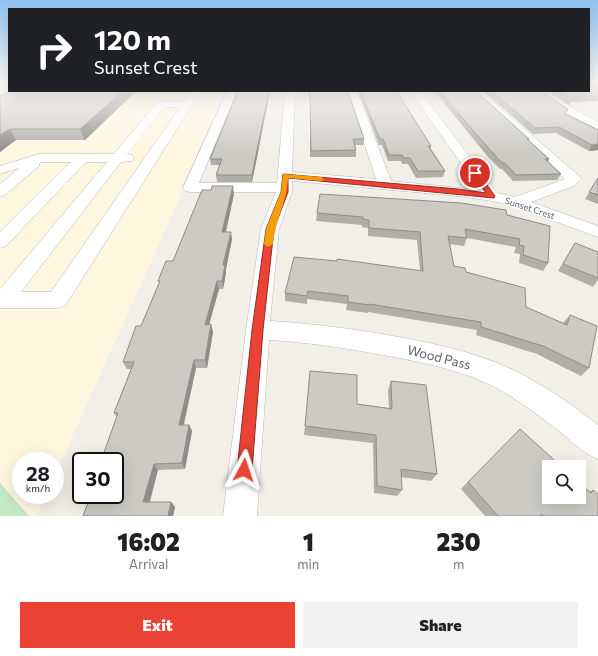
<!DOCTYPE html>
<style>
:root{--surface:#fff;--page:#f2f2f2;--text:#202124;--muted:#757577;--accent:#ea4335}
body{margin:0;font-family:Commissioner,sans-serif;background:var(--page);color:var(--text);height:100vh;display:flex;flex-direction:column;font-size:15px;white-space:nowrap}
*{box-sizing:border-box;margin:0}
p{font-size:13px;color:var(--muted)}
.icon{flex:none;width:22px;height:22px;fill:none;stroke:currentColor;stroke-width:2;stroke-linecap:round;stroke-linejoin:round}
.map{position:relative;height:516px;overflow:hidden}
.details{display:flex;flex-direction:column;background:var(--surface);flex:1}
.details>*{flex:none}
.banner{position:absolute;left:8px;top:8px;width:582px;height:84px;border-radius:0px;box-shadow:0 4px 16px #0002;background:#202124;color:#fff;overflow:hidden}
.tools{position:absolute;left:542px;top:460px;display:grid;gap:8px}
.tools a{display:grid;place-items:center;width:44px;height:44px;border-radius:0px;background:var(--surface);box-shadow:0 4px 16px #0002;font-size:20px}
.speed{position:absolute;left:12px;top:452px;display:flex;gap:8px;font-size:20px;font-weight:700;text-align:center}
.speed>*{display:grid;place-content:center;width:52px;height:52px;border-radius:50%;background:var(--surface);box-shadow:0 4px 16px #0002;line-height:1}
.speed small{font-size:10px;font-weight:400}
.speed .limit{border:2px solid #111;border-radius:6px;background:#fff;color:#111}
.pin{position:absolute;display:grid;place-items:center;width:34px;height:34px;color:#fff;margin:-17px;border:2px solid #fff;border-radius:50%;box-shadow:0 1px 4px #0007}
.me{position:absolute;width:44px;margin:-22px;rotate:5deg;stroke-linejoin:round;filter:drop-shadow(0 0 3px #0008)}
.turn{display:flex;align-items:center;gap:14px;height:84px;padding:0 20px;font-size:18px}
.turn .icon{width:52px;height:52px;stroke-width:2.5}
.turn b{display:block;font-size:28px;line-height:34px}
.eta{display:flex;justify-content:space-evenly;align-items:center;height:68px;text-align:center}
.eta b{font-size:24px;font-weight:800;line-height:28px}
.action{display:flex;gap:8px;margin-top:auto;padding:8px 20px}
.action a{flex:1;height:46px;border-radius:0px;background:var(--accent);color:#fff;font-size:16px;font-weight:800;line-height:46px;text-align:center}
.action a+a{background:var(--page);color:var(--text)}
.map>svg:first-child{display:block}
</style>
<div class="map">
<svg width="598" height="516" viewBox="0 0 598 516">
<rect width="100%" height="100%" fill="#f1efe8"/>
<path fill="#fef7e0" d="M0,82H9V91H228L55,475V461H21V495H46L37,516H29L0,483Z"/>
<path fill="#c5e8c5" d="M0,483L29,516H0Z"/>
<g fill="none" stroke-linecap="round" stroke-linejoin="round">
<defs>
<path id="minor" d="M0,87H9V91H13L9,93H0Z
M191,91H201L65,306L57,308H0V289L107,162H86L6,246L0,248V232L71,162H40L39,166L5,195L0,197V184L19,168L0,174V166L39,154H114L157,102L184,101ZM164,107H180L51,292H21L121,162L132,161L134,158L132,155L127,154Z
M227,91H237L199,183H277L285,91H295L292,172L376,179L347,91H357L391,181L480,190L410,91H420L497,193L515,197L565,179L471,91H481L579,176L581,179L574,186L531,202L598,226V237L510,205L492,201L458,196L292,181V192L279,229L270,321C308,323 345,328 382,334C427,342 470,350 511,369C543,384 571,404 598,425V459C583,453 571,441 559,431C542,418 525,405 507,394C469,371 426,363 383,355C345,348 307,342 269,340L257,516H223L246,330L261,229L276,192H190L185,191L183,188Z
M534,91H545L570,107L598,122V129L562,111Z"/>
</defs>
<use href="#minor" stroke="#b5b8bc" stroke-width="1"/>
<use href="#minor" fill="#fff" fill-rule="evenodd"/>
</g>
<path fill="#afaea9" d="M598,82V101L571,102L569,105L548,91H589Z
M136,91L85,140H16L0,152V96Z
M238,91H270L252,182H217L216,175L219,165H211L210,159Z
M308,91H348L364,139L363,145H355L356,150V157H310V101Z
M358,91H397L407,108L431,146V149L445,171L443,177L416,178L408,164H402L401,161H388L382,145H379Z
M434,91H476L529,139L528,140L549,159L548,162L561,174L557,180L513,181L502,169H500L488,157L444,103V102Z
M483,91H541L565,114L598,150L589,151L556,133L533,134Z
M598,178V204L585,199Z
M234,194L226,232L232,239L226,269V273L223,289H219L209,324H211L213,332L207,368H196L184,425H189L192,431L185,469L158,470L150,502H171L175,507L173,516H83L117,417L114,413L131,369H127L123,362L141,326L159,283L158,281L173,261Z
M317,213L507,215L548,263L543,271L519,263L520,254L514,253L516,247L467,238L464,246L450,244L454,266L526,307L563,323L570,315L589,368L581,376L537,354L476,335L477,330L368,312V313L346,310L347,304L307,299V304L285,301V293L420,270L417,240L368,236V228L362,227V225L316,221Z
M575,243L598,252V280L593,287L558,271Z
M391,381L437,474L431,481L401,477L402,490L397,496L374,493L373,443L304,435L305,426L357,404L389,408L388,390Z
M520,429L589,492L593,490L598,516H485L461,489Z"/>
<path fill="#8f8d8a" d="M123,91H136L85,140L80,129Z
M269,91H270L252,182V175Z
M10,129L16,140L0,152V135Z
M598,144V150L589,151L592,145Z
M233,186L234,194L224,239L222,232Z
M231,232L232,239L226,269V273L223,289L222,281L223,265Z
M217,281L219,289L207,332L205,325Z
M211,324L213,332L207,368L205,360Z
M194,360L196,368L182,431L179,425Z
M189,425L192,431L185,469L182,463Z
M154,464L158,470L148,507L143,502Z
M171,502L175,507L173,516H168Z"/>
<path fill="#cccac5" stroke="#8f8d8a" d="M589,82H598V96H573L572,99L558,91H589Z
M10,91H123L80,129H10L0,135V96Z
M238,91H269L252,175H216L222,159H210Z
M309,91H348L364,139H353L356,150L311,151L310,95Z
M360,91H397L407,108L431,146H428L445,171H418L410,158H403L402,155H389L383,139H380Z
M440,91H476L529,139H527L549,159H545L561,174L516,175L505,163H502L491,151L445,98H446Z
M491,91H541L568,109L565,114L598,130V144L592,145L559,127L535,128Z
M598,178V195L589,192Z
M212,186H233L222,232H231L223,265H225L222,281H217L205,325L211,324L205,360H194L179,425H189L182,463L154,464L143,502H171L168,516H83L91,495H115V461H101L118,413H114L134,362H123L136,326H141L160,281H158L166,261H173L202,190H211Z
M320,194L461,203L506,210L507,215L550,226L548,263L523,255L524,246L519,245L520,239L465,229L467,238L448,236L454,266L465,268L466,272L525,288L526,307L567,325L570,315L597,326L589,368L543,346L481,327V322L369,304V305L348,302V296L308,291L307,296L285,293L294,257L337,261V259L423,271L420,232L369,228V220L363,219V217L317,213Z
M575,243L598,252V278L563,264Z
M310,371L357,375V404L392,409L391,381L426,385L437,474L401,469L402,490L377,486L376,435L305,426Z
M520,429L562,467H549V497H579V483L591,493L593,490L598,494V516H544L542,514L540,516H498L468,482Z"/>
<linearGradient id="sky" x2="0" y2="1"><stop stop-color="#8fc3f1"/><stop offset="0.53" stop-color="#f9f8f5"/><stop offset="1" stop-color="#f9f8f5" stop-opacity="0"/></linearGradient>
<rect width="598" height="154" fill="url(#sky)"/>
<path fill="#ea4335" stroke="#982c22" d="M472,171H477L495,196L494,198L288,178V192L274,229L263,330L252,470L250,475L244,477L239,475L237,470L252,330L266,229L281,192L283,174L458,189L486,193L471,173Z"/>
<path fill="#f59e0b" d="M283,174L321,177L324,179L321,181L288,178C287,201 275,221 273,244L268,247L264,244L266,229L281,192Z"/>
<g text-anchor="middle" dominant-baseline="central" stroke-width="3" stroke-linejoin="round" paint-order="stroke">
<g font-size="9" fill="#5f6368" stroke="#fff">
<text transform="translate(530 208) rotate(18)">Sunset Crest</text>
</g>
<g font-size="13" fill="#5f6368" stroke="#fff">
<text transform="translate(439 357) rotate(14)">Wood Pass</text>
</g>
</g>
</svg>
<div class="tools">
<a><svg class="icon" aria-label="search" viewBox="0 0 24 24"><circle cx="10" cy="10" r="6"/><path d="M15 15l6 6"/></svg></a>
</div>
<div class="speed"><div>28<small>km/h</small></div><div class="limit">30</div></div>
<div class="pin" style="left:475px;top:173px;background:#d93025"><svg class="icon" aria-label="arrive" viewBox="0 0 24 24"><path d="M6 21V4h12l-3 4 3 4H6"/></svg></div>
<svg class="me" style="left:244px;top:470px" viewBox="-20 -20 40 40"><path d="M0-17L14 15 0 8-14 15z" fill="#ea4335" stroke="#fff" stroke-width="4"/></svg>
<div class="banner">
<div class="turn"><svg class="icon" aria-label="right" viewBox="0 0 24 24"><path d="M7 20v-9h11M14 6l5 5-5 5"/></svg><div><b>120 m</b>Sunset Crest</div></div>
</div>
</div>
<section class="details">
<div class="eta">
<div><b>16:02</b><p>Arrival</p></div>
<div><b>1</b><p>min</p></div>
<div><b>230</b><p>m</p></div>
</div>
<div class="action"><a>Exit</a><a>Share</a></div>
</section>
